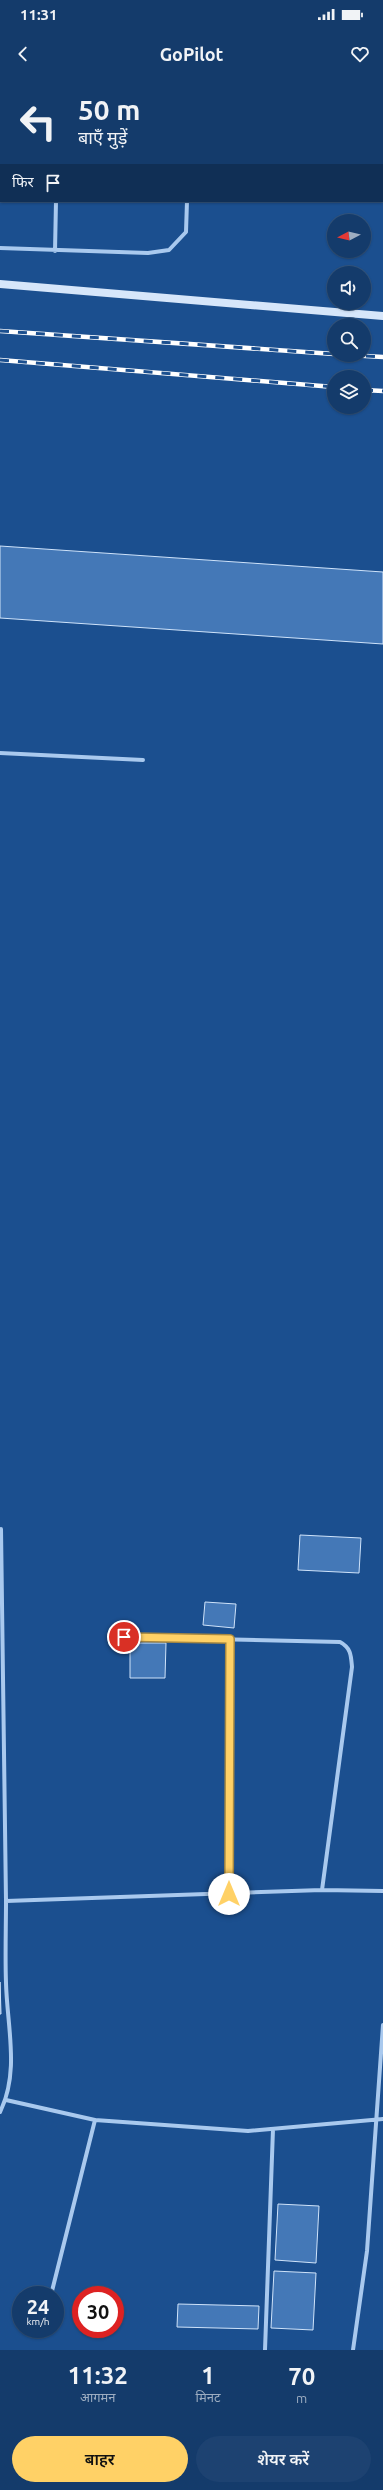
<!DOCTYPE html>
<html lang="hi">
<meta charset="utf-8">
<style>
:root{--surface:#143b6b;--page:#1d4271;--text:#f1f3f6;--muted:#9dadc1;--line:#33557e;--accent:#ffd166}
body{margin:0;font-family:Ubuntu,"Noto Sans Devanagari",sans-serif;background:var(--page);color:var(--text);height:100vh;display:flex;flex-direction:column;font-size:15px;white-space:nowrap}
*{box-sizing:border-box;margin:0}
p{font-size:13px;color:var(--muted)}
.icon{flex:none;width:22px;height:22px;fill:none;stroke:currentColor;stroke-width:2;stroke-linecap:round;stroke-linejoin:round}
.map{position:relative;height:2270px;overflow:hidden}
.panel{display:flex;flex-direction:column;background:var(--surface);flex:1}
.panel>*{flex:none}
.banner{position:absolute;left:0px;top:0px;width:383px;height:122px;box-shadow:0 1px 3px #0004,0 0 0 1px var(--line);background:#143b6b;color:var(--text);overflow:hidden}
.needle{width:26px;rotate:263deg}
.tools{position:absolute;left:327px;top:134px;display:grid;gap:8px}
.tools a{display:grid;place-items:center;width:44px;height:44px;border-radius:50%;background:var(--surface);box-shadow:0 1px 3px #0004,0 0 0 1px var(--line);font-size:20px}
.speed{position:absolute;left:12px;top:2206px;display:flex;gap:8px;font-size:20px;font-weight:700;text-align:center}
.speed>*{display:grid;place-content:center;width:52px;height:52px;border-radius:50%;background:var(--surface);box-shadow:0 1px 3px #0004,0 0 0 1px var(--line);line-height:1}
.speed small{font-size:10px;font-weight:400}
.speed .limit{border:6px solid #d22;background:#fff;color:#111}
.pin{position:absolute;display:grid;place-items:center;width:34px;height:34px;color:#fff;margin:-17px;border:2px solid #fff;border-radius:50%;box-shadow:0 1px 4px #0007}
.me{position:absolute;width:44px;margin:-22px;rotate:0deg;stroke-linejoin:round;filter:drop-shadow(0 0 3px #0008)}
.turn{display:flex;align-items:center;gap:14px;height:84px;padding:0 12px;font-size:18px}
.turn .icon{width:52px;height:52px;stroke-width:2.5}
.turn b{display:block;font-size:28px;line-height:34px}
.then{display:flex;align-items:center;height:38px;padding:0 12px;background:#0003;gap:8px;font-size:15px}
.eta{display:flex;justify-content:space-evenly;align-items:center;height:68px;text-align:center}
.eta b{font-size:24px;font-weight:600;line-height:28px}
.action{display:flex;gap:8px;margin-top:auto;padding:8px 12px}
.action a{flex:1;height:46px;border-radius:24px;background:var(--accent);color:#111;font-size:16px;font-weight:600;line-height:46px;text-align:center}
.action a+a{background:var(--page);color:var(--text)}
.status{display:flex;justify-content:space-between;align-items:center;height:28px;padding:0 20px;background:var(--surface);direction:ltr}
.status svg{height:11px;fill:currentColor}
header{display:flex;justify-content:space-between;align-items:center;height:52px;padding:0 12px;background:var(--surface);font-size:18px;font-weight:600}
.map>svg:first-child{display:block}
</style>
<div class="status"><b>11:31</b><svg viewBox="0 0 49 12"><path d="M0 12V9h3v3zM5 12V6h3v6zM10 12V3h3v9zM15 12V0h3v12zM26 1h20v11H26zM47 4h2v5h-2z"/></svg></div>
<header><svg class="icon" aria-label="back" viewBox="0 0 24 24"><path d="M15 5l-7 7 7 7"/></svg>GoPilot<svg class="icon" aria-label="heart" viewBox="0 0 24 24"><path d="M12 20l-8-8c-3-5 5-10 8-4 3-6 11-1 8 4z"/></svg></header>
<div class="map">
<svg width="383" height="2270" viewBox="0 0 383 2270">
<rect width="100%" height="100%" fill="#1b4f8f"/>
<path fill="#4478b7" stroke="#cfe3fa" d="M0,466L383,492V564L0,538Z
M300,1455L361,1458L359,1493L298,1490Z
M205,1522L236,1524L234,1548L203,1545Z
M130,1563H166L165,1598H130Z
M0,1902L1,1934H0Z
M278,2124L319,2126L316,2183L275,2180Z
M274,2191L316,2193L313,2250L271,2248Z
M178,2224L259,2226L258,2249L177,2247Z"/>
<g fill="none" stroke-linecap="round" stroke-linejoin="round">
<path stroke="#a9c9ee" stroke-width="4" d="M58,1V0
M191,1V0
M0,168L148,173L169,170L186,152L187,121
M55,171L56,121
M0,673L143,680
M1,1449L6,1821
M124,1557L340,1562C351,1568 351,1575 352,1587L322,1810
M229,1814L230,1559
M6,2020L95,2040L248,2051L383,2039
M0,2032C20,1992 7,1946 6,1903C5,1876 6,1848 6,1821L322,1810L383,1811
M51,2215L95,2040
M265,2270L273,2049
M353,2270L367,2171L383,1945"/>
<path stroke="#d6e6fa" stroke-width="8" d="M0,204L383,236"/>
<defs>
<path id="rail" d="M0,251L334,274
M348,275L383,277
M0,280L334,307
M364,310L383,311"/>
</defs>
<use href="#rail" stroke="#fff" stroke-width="4.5"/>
<use href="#rail" stroke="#1b4f8f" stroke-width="3" stroke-dasharray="9" stroke-linecap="butt"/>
</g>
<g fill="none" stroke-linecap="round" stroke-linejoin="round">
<defs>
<path id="route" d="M124,1557L230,1559L229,1814"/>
</defs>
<use href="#route" stroke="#a68842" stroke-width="10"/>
<use href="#route" stroke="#ffd166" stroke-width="7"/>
</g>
</svg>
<div class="tools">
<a><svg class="needle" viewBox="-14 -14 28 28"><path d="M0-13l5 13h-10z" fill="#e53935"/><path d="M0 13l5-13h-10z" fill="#9dadc1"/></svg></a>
<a><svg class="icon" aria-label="sound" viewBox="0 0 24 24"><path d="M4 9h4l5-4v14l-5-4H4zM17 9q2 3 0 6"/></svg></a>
<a><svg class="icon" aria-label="search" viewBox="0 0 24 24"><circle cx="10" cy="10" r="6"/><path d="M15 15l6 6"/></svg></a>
<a><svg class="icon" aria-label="layers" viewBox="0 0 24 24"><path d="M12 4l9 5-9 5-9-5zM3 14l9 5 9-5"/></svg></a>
</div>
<div class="speed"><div>24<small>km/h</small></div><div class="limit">30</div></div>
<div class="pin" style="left:124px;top:1557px;background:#d93025"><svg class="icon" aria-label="arrive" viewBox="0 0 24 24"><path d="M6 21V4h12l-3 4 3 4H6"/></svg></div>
<svg class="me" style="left:229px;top:1814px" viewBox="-20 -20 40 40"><circle r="19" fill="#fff"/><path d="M0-13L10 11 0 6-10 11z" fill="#ffd166"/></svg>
<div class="banner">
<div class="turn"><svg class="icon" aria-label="left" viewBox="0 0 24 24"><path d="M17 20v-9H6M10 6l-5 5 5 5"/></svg><div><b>50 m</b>बाएँ मुड़ें</div></div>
<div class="then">फिर<svg class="icon" aria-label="arrive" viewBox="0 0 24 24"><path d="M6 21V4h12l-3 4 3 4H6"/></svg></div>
</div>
</div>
<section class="panel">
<div class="eta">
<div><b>11:32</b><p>आगमन</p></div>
<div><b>1</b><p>मिनट</p></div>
<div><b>70</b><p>m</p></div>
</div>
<div class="action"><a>बाहर</a><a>शेयर करें</a></div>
</section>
